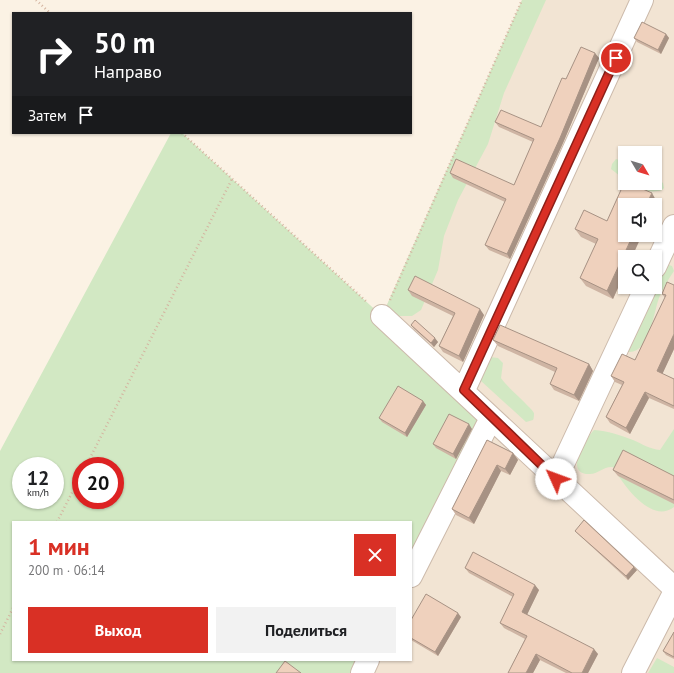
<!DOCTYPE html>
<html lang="ru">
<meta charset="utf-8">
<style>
:root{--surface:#fff;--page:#f2f2f2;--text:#202124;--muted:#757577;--accent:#d93025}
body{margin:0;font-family:"PT Sans",sans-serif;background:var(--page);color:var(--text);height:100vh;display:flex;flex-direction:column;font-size:15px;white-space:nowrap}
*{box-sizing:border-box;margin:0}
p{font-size:13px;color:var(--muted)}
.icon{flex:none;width:22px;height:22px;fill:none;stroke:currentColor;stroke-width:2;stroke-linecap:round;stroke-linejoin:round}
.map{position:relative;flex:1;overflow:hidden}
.details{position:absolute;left:12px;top:521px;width:400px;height:140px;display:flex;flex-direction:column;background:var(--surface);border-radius:0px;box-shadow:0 1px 3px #0004}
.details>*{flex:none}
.top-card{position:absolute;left:12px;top:12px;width:400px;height:122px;border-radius:0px;box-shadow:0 1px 3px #0004;background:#202124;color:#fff;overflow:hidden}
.needle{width:26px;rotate:128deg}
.tools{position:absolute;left:618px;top:146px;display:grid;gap:8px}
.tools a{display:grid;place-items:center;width:44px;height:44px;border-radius:0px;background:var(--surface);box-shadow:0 1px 3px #0004;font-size:20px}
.speed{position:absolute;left:12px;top:457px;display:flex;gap:8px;font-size:20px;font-weight:700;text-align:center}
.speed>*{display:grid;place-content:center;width:52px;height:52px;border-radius:50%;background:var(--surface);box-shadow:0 1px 3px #0004;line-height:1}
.speed small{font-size:10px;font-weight:400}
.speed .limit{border:6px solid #d22;background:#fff;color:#111}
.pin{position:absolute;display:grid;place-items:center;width:34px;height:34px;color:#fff;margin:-17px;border:2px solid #fff;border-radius:50%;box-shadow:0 1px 4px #0007}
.me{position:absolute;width:44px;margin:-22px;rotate:313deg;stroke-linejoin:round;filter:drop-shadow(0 0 3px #0008)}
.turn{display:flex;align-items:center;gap:14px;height:84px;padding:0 16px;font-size:18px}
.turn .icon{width:52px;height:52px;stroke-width:2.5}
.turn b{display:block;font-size:28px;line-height:34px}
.then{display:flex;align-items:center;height:38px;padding:0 16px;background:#0003;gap:8px;font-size:15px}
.round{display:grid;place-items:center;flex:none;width:42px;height:42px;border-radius:0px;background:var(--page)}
.headline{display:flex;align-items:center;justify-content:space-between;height:68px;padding:0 16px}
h1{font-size:24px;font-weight:700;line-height:30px;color:var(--accent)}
.button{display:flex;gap:8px;margin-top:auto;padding:8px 16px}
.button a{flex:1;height:46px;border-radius:0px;background:var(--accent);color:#fff;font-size:16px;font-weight:700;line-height:46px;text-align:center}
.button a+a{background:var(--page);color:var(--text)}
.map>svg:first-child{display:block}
</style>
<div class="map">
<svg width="674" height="673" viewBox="0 0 674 673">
<rect width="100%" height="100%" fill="#fbf2e4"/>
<path fill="#f2e4d3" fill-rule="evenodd" d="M522,0H674V673H362L368,660H411V576L491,419L382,316ZM625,153H655V183H625ZM625,205H655V235H625ZM625,257H655V287H625Z"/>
<path fill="#d2e8c3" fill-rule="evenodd" d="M522,0H546L504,93L488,144L458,200L444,236L438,270L421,310L412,316H383L491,418L411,576V522H13V660H368L362,673H0V451L171,133H182L382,316ZM21,466H55V500H21ZM81,466H115V500H81Z
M616,159L625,162V180L611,169L612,164Z
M655,177L663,183L664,188L662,190C649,194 642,189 631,183H655Z
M666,264L672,266L674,271C668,280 663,288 659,298C653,314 649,359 624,351L655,287C655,277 659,271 666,264Z
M490,357L498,358L503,363L501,378C506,386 533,409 534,413C534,414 534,419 533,420L526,422L481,381L480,374Z
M674,429V507C651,525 622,483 613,467C604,466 598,474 590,474C563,475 585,439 594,430C608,431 620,435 633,440C642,444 650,449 660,450Z
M657,658L674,667V673H648Z"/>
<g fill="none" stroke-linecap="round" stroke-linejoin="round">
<defs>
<path id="minor" d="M655,267L674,226
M382,316L674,588
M464,390L642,0
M556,479L646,287
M411,576L491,418
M362,673L368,660
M633,673L674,593"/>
</defs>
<use href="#minor" stroke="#ccbaab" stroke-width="24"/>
<path stroke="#d4b4a0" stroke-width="2.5" stroke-dasharray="1 3" stroke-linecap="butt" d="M36,0L50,13
M182,133L368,303
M390,300L522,0
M86,466L232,179
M57,522L81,475
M0,634L13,608"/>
<use href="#minor" stroke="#fff" stroke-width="22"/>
</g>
<path fill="#ceb4a3" d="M666,34L669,38L661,54L637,42L634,38Z
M599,58L563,143L510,259L489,250L485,245L505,202L453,178L450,173L514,185L533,142L499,127L495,122L541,127L566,79Z
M657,202L655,206V205L625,257V272L613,299L586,286L580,278L596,244L581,237L575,229L607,221Z
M667,282L674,349L662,374L674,379V409L649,398L630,434L610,423L606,417L622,385L615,382L611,376L635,360L665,298L662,294Z
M408,290L484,315L463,362L443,352L439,346L453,316L412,296Z
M411,325L438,342L434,347L414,329Z
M493,340L589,364L593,371L579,401L554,390L550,384L555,372L498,346Z
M423,401L426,405L407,437L382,422L379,418Z
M472,429L456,459L436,448L433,444Z
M487,440L513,453L518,460L510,475L501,471L474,524L456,515L452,509Z
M613,470L674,476V504L618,476Z
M575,531L634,567L637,570L628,580L578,534Z
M465,568L539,590L527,614L598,654L588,673H566L540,660L533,673H508L525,639L504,628L500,623L513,597L469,573Z
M461,617L438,656L411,640V620Z
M674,632V659L666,655L663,651Z"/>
<path fill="#a79284" d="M666,34L669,38L661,54L658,50Z
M595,53L599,58L563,143L510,259L507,254Z
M652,193L657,202L655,206V205H646Z
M633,235H642L632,257H625V272L613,299L607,291Z
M480,309L484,315L463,362L459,356Z
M674,334V349L661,377L657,371Z
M435,338L438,342L434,347L431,343Z
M589,364L593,371L579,401L574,395Z
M645,392L649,398L630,434L626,428Z
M423,401L426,405L407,437L405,433Z
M469,424L472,429L456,459L453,454Z
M513,453L518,460L510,475L505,469Z
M497,465L501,471L474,524L469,518Z
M634,567L637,570L628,580L626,576Z
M535,585L539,590L526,617L522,612Z
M458,613L461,617L438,656L435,652Z
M594,649L598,654L588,673H582Z
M536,654L540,660L533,673H526Z"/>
<path fill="#efd1bd" stroke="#a79284" d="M642,22L666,34L658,50L634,38Z
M581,47L595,53L560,138L507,254L485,245L506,199L450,173L456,159L514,185L534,139L495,122L501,110L541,127L562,78L566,79Z
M625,181V183H629L652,193L646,205H625V235H633L607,291L580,278L598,239L575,229L584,210L607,221Z
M415,276L480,309L459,356L439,346L455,313L408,290Z
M667,282L674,285V334L657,371L674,379V406L645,392L626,428L606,417L624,382L611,376L622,354L635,360L666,295L662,294Z
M415,320L435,338L431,343L411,325Z
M500,325L589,364L574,395L550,384L557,368L493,340Z
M398,386L423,401L405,433L379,418Z
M449,414L469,424L453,454L433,444Z
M487,440L513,453L505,469L497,465L469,518L452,509Z
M623,450L674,476V500L613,470Z
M584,520L634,567L626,576L575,531Z
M473,552L535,585L522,612L594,649L582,673H572L536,654L526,673H508L527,636L500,623L514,594L465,568Z
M426,594L458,613L435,652L411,638V620Z
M674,632V657L663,651Z
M285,661L301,673H276Z"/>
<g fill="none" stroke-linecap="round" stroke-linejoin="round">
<defs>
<path id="route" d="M556,479L464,390L616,58"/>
</defs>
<use href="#route" stroke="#8d1f18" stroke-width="10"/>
<use href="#route" stroke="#d93025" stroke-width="7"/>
</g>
</svg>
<div class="tools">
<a><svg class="needle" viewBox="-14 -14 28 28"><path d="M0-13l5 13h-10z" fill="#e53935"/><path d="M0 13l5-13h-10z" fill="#757577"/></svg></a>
<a><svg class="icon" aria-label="sound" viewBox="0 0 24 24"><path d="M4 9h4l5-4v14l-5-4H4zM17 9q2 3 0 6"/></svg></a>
<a><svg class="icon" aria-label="search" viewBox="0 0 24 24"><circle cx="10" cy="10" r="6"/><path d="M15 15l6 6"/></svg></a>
</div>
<div class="speed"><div>12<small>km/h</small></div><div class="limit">20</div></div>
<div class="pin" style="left:616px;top:58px;background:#d93025"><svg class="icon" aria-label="arrive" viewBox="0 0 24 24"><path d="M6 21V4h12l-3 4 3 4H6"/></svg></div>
<svg class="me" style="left:556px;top:479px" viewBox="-20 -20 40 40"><circle r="19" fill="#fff"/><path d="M0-13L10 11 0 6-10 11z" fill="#d93025"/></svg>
<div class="top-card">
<div class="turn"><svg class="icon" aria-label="right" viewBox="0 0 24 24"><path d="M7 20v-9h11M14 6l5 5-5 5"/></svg><div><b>50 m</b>Направо</div></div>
<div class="then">Затем<svg class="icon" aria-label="arrive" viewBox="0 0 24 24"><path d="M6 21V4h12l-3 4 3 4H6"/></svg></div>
</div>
<section class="details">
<div class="headline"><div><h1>1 мин</h1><p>200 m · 06:14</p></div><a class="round" style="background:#d93025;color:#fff"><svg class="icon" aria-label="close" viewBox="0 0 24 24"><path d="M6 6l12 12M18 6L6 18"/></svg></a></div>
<div class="button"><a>Выход</a><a>Поделиться</a></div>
</section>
</div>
